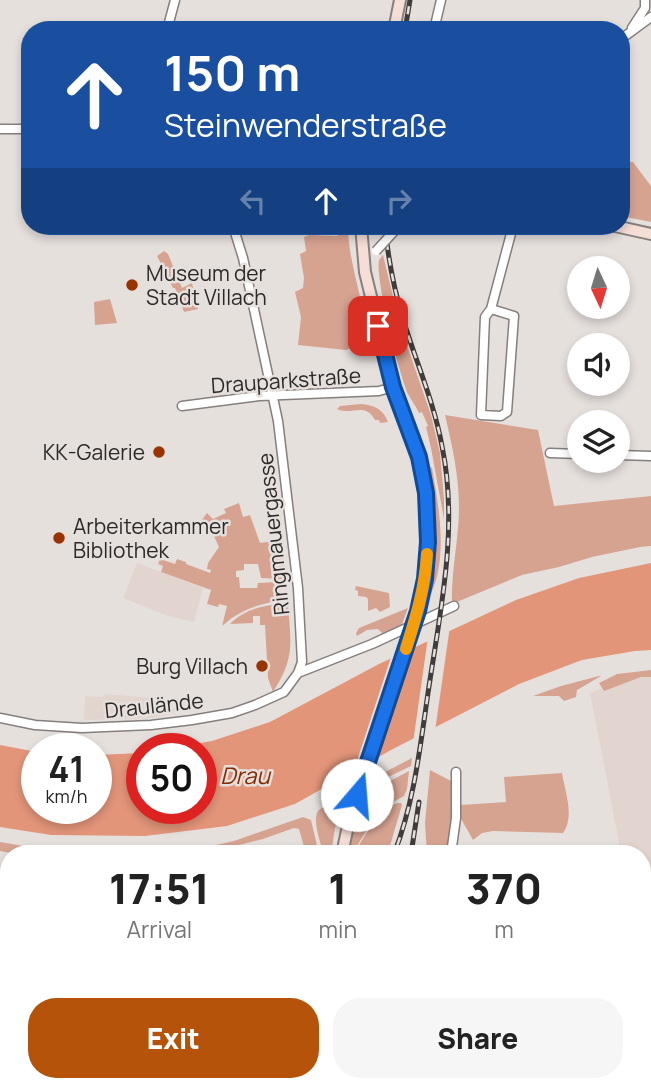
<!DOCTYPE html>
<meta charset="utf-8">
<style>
:root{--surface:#fff;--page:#f6f6f6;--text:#222;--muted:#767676;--accent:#b45309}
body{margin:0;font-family:Manrope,sans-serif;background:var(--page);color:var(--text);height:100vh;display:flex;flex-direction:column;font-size:26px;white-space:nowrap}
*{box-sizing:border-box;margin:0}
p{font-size:23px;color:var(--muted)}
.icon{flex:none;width:38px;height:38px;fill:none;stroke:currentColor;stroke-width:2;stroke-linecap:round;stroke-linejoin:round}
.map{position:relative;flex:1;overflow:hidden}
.drawer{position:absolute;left:0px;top:845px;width:651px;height:247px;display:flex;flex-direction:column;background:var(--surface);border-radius:28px 28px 0 0;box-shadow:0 4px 10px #0003}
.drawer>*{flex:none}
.banner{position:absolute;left:21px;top:21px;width:609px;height:214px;border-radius:28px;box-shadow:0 4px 10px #0003;background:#1a4fa0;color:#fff;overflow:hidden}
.needle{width:46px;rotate:176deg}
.tools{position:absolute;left:567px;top:256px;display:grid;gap:14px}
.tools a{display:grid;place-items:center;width:63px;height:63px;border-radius:50%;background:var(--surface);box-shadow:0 4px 10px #0003;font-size:35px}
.speed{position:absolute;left:21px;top:733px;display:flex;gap:14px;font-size:35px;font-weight:700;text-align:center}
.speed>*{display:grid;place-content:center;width:91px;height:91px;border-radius:50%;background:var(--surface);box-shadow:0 4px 10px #0003;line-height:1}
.speed small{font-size:18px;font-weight:400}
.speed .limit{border:10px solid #d22;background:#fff;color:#111}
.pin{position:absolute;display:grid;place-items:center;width:60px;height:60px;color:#fff;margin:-30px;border-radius:14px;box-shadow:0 4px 10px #0006}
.me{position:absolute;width:77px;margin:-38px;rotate:18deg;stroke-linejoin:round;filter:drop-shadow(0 0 5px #0008)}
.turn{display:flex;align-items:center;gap:24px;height:147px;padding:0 28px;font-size:32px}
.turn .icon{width:91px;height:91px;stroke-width:2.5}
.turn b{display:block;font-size:49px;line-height:60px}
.lanes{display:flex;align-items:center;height:66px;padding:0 28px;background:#0003;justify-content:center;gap:35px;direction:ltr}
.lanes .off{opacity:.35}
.eta{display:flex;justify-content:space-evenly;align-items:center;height:119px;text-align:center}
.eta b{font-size:42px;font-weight:800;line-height:49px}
.primary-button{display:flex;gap:14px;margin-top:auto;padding:14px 28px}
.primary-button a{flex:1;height:80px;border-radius:28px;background:var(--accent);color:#fff;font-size:28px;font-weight:800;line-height:80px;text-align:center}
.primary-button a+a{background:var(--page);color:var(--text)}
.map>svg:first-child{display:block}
</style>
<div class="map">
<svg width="651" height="1091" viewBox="0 0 651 1091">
<rect width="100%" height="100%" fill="#e6e0dd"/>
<path fill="#e2d4ce" d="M137,563L203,588L194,622L168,616L123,598Z
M651,673V959L642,958V854H618L619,842L590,693L636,674Z
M104,694L153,698V708L180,709L171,714L150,718L84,720L85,696L103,697Z
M0,1032H9V1083H193L189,1089L164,1091H0Z
M372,1083H484L479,1091H367Z"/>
<path fill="#d7a391" d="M621,161L633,162L651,186V222L621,216Z
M338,226H348C348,264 365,299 365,337L359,344L346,350L298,345L301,317L295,292L303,288L304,278L300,254L306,251L304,237L309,235L338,236Z
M164,251L168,254L182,288L192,283L198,309L184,312L175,288H173L157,256Z
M383,255L400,325L431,415L440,453L444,499V519L431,448L426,427L428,426L422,412L419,413C416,406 411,400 408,394C399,373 375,279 379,260Z
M110,299L117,323L95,325L94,302Z
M361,404C374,405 383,409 388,422L380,423L379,420H375C365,401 351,416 337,409L340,406Z
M445,415L538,430L554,506L651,496V546L640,547L592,557L559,567L522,575L452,604C451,570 459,539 459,507C459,476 452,445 445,415Z
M430,466L432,468C439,507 448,557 431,594L428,595L436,530L434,494Z
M239,503L243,517L250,515L260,543L281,540L287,583L285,585L281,579L261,578L258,564H244V570L236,571V577H239L240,588H257L258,583L276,582L280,587L278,594L287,593L288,599C261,604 243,607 222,626L227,606L219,604L218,607L207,604L211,590L161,572L163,566L158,564L160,559L175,564L177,559L186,562V564L210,573L211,570L207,569L208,563L219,547L213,534L199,524L207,513L213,519L226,513L224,509Z
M356,586L389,593L390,607L380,612L376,608L368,611V599L366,597L358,596V591L355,590Z
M283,603L288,605C291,644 295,658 273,692L268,678L265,625H260V616H253V623L230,624C244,609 263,606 283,603Z
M408,608L401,627L383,634L378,629L367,630L357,636L356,633L359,628Z
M651,670V677H641L604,691L599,683L617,674Z
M599,676H601L577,690L576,697L564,701L559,696H533L561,686Z
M412,758L411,766L367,787L368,781Z
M430,770L451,781C458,803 450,831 447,854H427L425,823Z
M409,771L407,789L404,796L384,807L375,816L357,846L353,848L350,844L354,828L365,792L377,788Z
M562,773C565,792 575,816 563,833L493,831L482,833L473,840L460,817V805L506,802L504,777Z
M339,800L343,801L335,828L331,854H324C321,845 311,818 319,810C324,806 333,803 339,800Z
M397,803H401L402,805L389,849L373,853L355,852C366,834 377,812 397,803Z
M303,817L311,820L319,854H306L299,829L294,828L263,839L231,847L229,854H149L190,851L234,841Z
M0,842L46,850L128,854H16L0,851Z
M642,1081L651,1085V1091H565L555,1083H642Z
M213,1083H283L287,1091H260L243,1088L223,1091H205Z
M295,1083H332L326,1091H295Z
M345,1083H372L367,1091H340Z"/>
<path fill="#e3957a" d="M651,563V650L635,651L582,660L519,684L391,750L295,804L227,826L145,836L51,835L0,827V745L37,752V808H96V755L142,753V808H201V749H166L212,741L270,722L379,664L516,600L579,578Z"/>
<path fill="#e6e0dd" d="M450,626L435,731L413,743L428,637Z
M414,644L374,764L352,776L392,654Z"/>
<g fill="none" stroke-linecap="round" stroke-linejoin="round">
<path stroke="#c1bbb9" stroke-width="10" stroke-dasharray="10 5" stroke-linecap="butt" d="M333,1091L334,1083"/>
<defs>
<path id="minor" d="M632,28L645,8V0
M167,30L175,0
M434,30L441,0
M621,39L651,17
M0,129H30
M491,309L514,316L507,412L501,416L481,415L485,317L491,309L513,226
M182,406L259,396L379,391L393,387
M550,453L579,454
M618,455L651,456
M298,673L372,644L454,606
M0,718L35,725L82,728L151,725L192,720L232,713L255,705L284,692L298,673L302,662L298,588L278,421L243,258L233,226
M451,854L456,818V772
M642,963L651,965
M0,1005L9,1003
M642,1079L651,1082
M122,1083L123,1091
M194,1091L198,1083"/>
<path id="tertiary" d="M0,988L9,986"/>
<path id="secondary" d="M394,30L400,0
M361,226L365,272L393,387L419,457L426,493L428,543L425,579L418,611
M615,226L651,234
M342,854L349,821"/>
</defs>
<use href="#minor" stroke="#857f7d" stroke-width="11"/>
<use href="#tertiary" stroke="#857f7d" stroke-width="13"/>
<use href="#secondary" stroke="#857f7d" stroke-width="14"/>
<use href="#minor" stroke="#fff" stroke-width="8"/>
<use href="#tertiary" stroke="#fff" stroke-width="10"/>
<use href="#secondary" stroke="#f5ded6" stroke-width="10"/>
<defs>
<path id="rail" d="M405,30L410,0
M385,226C388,258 394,289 403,319C416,362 434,402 442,446C459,528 440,612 428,693C420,748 414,803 394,854
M411,854L419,802
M642,983L651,985
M0,1078L9,1076
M544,1083L555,1091
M332,1091L338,1083"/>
</defs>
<use href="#rail" stroke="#403c3c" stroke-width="5"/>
<use href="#rail" stroke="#e6e0dd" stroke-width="2.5" stroke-dasharray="8" stroke-linecap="butt"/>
<defs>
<path id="minor-bridge" d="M376,251L399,226"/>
<path id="secondary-bridge" d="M349,821L418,611"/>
</defs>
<use href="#minor-bridge" stroke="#857f7d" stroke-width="11" stroke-linecap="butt"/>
<use href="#secondary-bridge" stroke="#857f7d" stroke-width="14" stroke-linecap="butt"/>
<use href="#minor-bridge" stroke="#fff" stroke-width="8"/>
<use href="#secondary-bridge" stroke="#f5ded6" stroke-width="10"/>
</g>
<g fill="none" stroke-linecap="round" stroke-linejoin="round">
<defs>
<path id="route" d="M357,795L418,611L425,579L428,542L426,493L419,457L393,387L378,326"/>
</defs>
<use href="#route" stroke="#114b97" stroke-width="18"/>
<use href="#route" stroke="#1a73e8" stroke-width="12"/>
<path stroke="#f59e0b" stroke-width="12" d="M406,649C416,617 425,588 427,554"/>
</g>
<g fill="#983302" stroke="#e6e0dd" stroke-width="2.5">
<circle cx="132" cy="285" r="7"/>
<circle cx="159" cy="452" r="7"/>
<circle cx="59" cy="538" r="7"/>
<circle cx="262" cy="666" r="7"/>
</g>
<g text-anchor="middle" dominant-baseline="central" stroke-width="5" stroke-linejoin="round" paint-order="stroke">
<g font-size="21" fill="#2c2929" stroke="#e6e0dd" text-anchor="start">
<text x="146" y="273">Museum der<tspan x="146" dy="24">Stadt Villach</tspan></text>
<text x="145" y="452" text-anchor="end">KK-Galerie</text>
<text x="73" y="526">Arbeiterkammer<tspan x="73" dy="24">Bibliothek</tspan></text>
<text x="248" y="666" text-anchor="end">Burg Villach</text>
</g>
<g font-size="21" fill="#2c2929" stroke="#e6e0dd">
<text transform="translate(286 380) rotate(-4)">Drauparkstraße</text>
<text transform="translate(273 534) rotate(-96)">Ringmauergasse</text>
<text transform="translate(154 705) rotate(-6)">Draulände</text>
</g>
<g font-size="23" font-style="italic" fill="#862c01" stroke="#e6e0dd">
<text x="245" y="775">Drau</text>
</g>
</g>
</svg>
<div class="tools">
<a><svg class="needle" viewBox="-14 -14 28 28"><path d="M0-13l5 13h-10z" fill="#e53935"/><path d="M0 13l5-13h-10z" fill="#767676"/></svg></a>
<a><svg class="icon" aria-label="sound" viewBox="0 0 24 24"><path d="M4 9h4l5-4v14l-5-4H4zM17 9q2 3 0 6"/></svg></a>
<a><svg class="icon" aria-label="layers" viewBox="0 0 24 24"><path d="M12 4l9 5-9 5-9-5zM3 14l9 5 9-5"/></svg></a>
</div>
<div class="speed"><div>41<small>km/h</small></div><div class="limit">50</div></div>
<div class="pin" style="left:378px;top:326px;background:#d93025"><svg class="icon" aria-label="arrive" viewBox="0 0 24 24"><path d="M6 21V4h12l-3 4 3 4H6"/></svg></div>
<svg class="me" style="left:357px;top:795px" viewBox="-20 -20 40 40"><circle r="19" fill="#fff"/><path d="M0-13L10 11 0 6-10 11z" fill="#1a73e8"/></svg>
<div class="banner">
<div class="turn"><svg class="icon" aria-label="ahead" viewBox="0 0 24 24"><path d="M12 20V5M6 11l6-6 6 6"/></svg><div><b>150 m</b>Steinwenderstraße</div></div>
<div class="lanes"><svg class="icon off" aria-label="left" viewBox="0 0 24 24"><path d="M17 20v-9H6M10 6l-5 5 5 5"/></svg><svg class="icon" aria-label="ahead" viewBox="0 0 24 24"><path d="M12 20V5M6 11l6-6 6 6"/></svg><svg class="icon off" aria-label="right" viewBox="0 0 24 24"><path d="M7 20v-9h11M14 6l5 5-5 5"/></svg></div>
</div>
<section class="drawer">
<div class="eta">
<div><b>17:51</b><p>Arrival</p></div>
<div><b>1</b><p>min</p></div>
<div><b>370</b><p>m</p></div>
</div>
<div class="primary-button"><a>Exit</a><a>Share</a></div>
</section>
</div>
